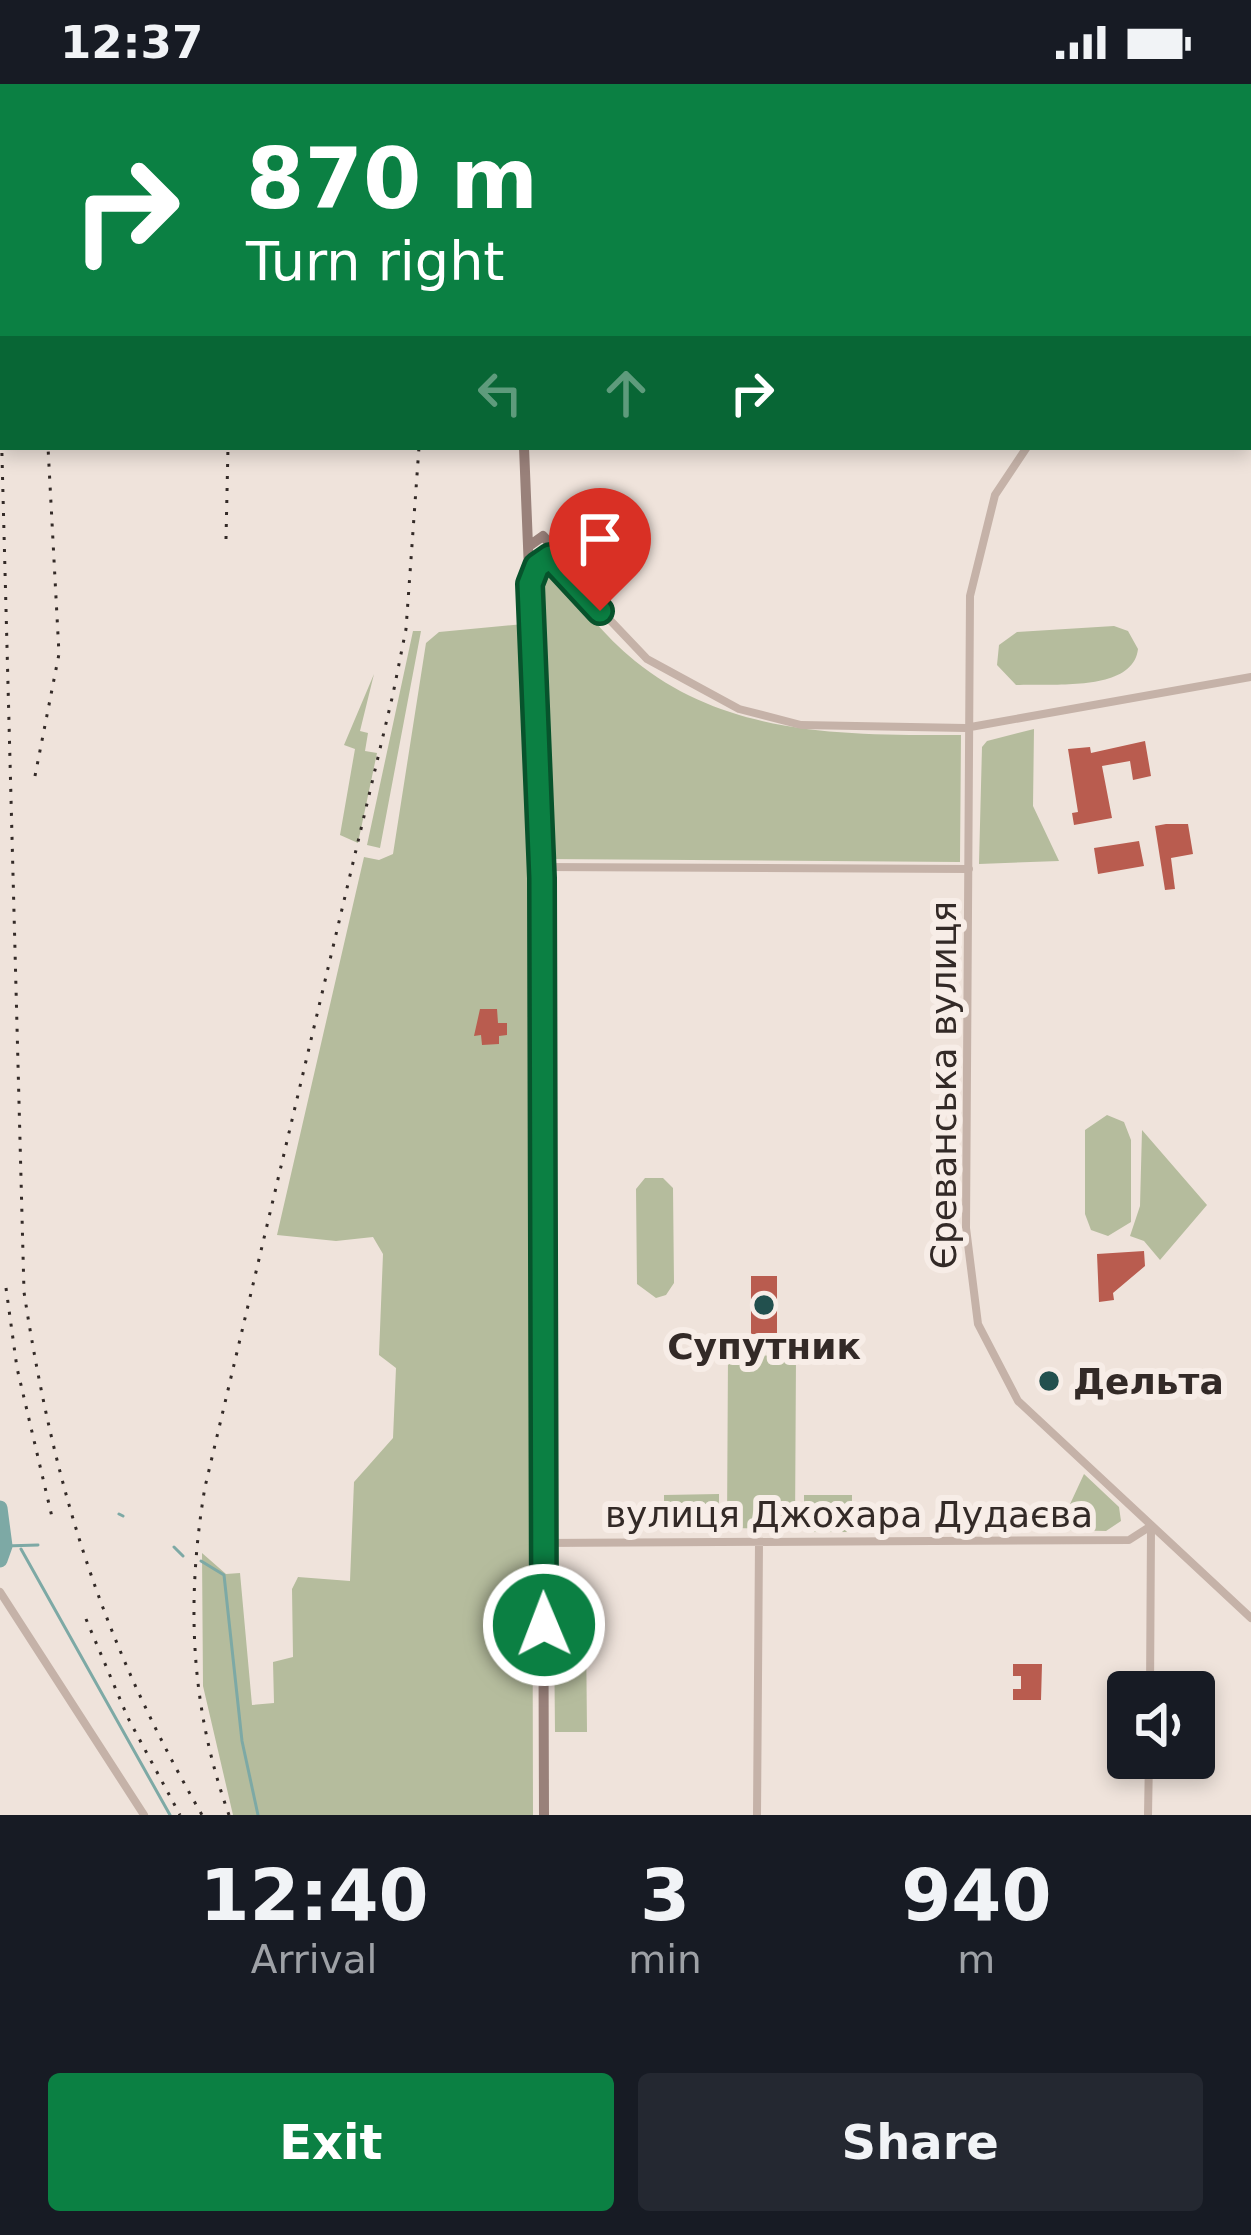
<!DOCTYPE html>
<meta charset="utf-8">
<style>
:root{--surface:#171b24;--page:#242831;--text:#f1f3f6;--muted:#9ea1a6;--accent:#0b8043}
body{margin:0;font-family:"DejaVu Sans",sans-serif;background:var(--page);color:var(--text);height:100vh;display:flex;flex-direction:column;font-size:45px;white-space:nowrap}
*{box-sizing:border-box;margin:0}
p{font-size:39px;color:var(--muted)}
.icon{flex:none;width:66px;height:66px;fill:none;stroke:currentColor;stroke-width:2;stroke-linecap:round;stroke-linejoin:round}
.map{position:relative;height:1731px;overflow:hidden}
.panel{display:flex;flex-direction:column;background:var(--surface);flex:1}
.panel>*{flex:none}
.hud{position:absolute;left:0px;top:0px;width:1251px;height:366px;box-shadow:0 6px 18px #0003;background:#0b8043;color:#fff;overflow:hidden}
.tools{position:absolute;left:1107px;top:1587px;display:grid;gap:24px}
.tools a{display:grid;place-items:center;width:108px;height:108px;border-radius:12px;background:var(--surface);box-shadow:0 6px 18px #0003;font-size:60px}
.pin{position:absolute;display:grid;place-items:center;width:102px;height:102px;color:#fff;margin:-123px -51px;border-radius:50% 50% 50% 0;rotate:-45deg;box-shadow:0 0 12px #0007}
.pin .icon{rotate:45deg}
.me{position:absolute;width:132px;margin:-66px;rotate:359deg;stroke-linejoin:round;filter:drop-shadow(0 0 9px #0008)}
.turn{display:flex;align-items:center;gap:42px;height:252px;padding:0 48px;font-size:54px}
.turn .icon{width:156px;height:156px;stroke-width:2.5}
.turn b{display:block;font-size:84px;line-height:102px}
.lanes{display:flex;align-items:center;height:114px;padding:0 48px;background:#0003;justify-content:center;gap:60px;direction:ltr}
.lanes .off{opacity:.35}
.eta{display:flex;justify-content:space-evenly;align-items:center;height:204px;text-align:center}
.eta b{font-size:72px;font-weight:700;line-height:84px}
.primary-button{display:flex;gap:24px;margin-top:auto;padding:24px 48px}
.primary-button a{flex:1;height:138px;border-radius:12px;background:var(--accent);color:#fff;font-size:48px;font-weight:700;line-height:138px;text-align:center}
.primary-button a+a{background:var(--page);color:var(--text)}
.status{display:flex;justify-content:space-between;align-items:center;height:84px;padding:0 60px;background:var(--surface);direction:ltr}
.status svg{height:33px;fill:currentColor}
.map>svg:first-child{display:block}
</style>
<div class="status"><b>12:37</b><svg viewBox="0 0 49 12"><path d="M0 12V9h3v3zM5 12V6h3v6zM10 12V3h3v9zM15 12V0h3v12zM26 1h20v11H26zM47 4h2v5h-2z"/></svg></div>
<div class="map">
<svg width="1251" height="1731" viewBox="0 0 1251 1731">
<rect width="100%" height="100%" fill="#efe3db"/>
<path fill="#b5bc9d" d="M554,489C579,519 604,552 635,577C729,653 847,651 961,651L960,778L546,775L535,493Z
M524,540L531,791L533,1731H233L203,1602L202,1469L226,1490L240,1489L252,1621L274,1619L273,1578L293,1573L292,1505L298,1493L350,1497L354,1398L393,1354L396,1284L379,1271L383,1170L373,1153L336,1157L277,1151L364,773L379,776L393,770L426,559L439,548Z
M1114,542L1128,547L1138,565C1133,609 1051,599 1016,601L997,581L999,561L1017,548Z
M413,547H421L380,764L367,761Z
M374,590L360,647L368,649L365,667L377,669L358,759L340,751L355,665L344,661Z
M1034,645L1033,722L1059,777L979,780L982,663L987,657Z
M1107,1031L1124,1038L1131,1056V1138L1108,1152L1091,1146L1085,1130V1046Z
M1142,1046L1207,1121L1160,1176L1144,1157L1130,1152L1140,1122Z
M645,1094H663L673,1104L674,1199L666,1211L656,1214L637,1200L636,1105Z
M728,1271L796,1272L795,1445L727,1444Z
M1084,1390L1119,1423L1121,1437L1106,1447L1058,1446Z
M719,1410V1446H664V1411Z
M804,1411H852V1448H804Z
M554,1544H586L587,1648H555Z"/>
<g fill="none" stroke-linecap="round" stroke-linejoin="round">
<path stroke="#7da9a5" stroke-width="3" d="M119,1430L123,1432
M5,1462L38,1461
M174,1463L183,1472
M21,1465L170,1731
M201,1477L224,1491L242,1657L258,1731"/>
<path stroke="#7da9a5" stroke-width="15" d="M0,1424L5,1462L0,1476"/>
</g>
<path fill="#b95c4f" d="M1145,657L1151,692L1133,696L1130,677L1102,682L1112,734L1074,741L1072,729L1078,728L1068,665L1090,663L1091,669Z
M1166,740H1188L1193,770L1171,774L1175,805L1165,806L1155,742Z
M1139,757L1144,782L1098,790L1094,764Z
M480,925H497L498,939H507V951L499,952V960L482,961L481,951L474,952Z
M1144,1167L1145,1182L1113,1209L1114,1216L1099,1218L1097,1170Z
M751,1192H777V1250H751Z
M1013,1580H1042L1041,1616H1013V1605H1021V1592H1013Z"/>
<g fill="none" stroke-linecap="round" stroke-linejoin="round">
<path stroke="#c5b2a8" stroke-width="8" d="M955,0L956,3
M1248,158L1251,155
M1027,363L995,411L970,512L966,1144L978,1240L1018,1317L1251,1534
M550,473L647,575L739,625L801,641L965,644L1251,593
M541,783L969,785
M542,1459L1129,1456L1151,1442
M0,1508L144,1731
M1150,1608L1151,1444
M757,1731L759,1458
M1148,1731L1149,1674"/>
<path stroke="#99817a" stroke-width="10" d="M1172,3L1177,0
M524,363L541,783L544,1731
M529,462L543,452L553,463L532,491"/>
<path stroke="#332a27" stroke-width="3" stroke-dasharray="3 9" stroke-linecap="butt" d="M386,0L387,3
M233,3V0
M0,297L24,1208C54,1405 102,1557 202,1731
M226,455L228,363
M35,692L59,570L48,363
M6,1204L17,1284L52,1433
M86,1535L128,1634L180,1731
M229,1731C190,1622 186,1516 205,1403L393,610L406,545L419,363"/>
</g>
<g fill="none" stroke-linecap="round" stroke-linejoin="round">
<defs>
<path id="route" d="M544,1541L542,794L530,500L537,482L550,473L600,527"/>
</defs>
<use href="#route" stroke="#07532c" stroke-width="30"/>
<use href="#route" stroke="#0b8043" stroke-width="21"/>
</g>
<g fill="#22504e" stroke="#f7ede7" stroke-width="4.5">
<circle cx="764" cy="1221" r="12"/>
<circle cx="1049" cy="1297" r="12"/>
</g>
<g text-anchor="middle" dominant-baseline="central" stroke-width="12" stroke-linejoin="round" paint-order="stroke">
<g font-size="36" fill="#332a27" stroke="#f7ede7">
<text transform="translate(943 1001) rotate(-90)">Єреванська вулиця</text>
<text x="849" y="1430">вулиця Джохара Дудаєва</text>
</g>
<g font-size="36" font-weight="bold" fill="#332a27" stroke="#f7ede7">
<text x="764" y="1262">Супутник</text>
<text x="1073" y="1297" text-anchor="start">Дельта</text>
</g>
</g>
</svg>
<div class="tools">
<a><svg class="icon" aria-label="sound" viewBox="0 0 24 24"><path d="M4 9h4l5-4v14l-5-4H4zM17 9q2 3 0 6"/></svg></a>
</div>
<div class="pin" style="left:600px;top:527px;background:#d93025"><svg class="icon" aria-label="arrive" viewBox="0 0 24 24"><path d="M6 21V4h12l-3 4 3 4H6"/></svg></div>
<svg class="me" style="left:544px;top:1541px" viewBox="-20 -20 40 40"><circle r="17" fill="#0b8043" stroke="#fff" stroke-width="3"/><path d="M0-11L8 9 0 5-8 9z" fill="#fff"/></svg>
<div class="hud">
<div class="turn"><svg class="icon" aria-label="right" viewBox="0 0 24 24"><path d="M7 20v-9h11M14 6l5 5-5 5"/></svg><div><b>870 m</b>Turn right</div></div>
<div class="lanes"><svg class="icon off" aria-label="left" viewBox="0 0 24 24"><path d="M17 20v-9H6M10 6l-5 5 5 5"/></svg><svg class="icon off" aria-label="ahead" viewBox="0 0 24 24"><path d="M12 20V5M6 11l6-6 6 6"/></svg><svg class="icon" aria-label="right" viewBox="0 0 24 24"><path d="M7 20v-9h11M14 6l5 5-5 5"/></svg></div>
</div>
</div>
<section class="panel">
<div class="eta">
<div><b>12:40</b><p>Arrival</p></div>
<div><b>3</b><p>min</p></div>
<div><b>940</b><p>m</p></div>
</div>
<div class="primary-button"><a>Exit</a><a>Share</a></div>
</section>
